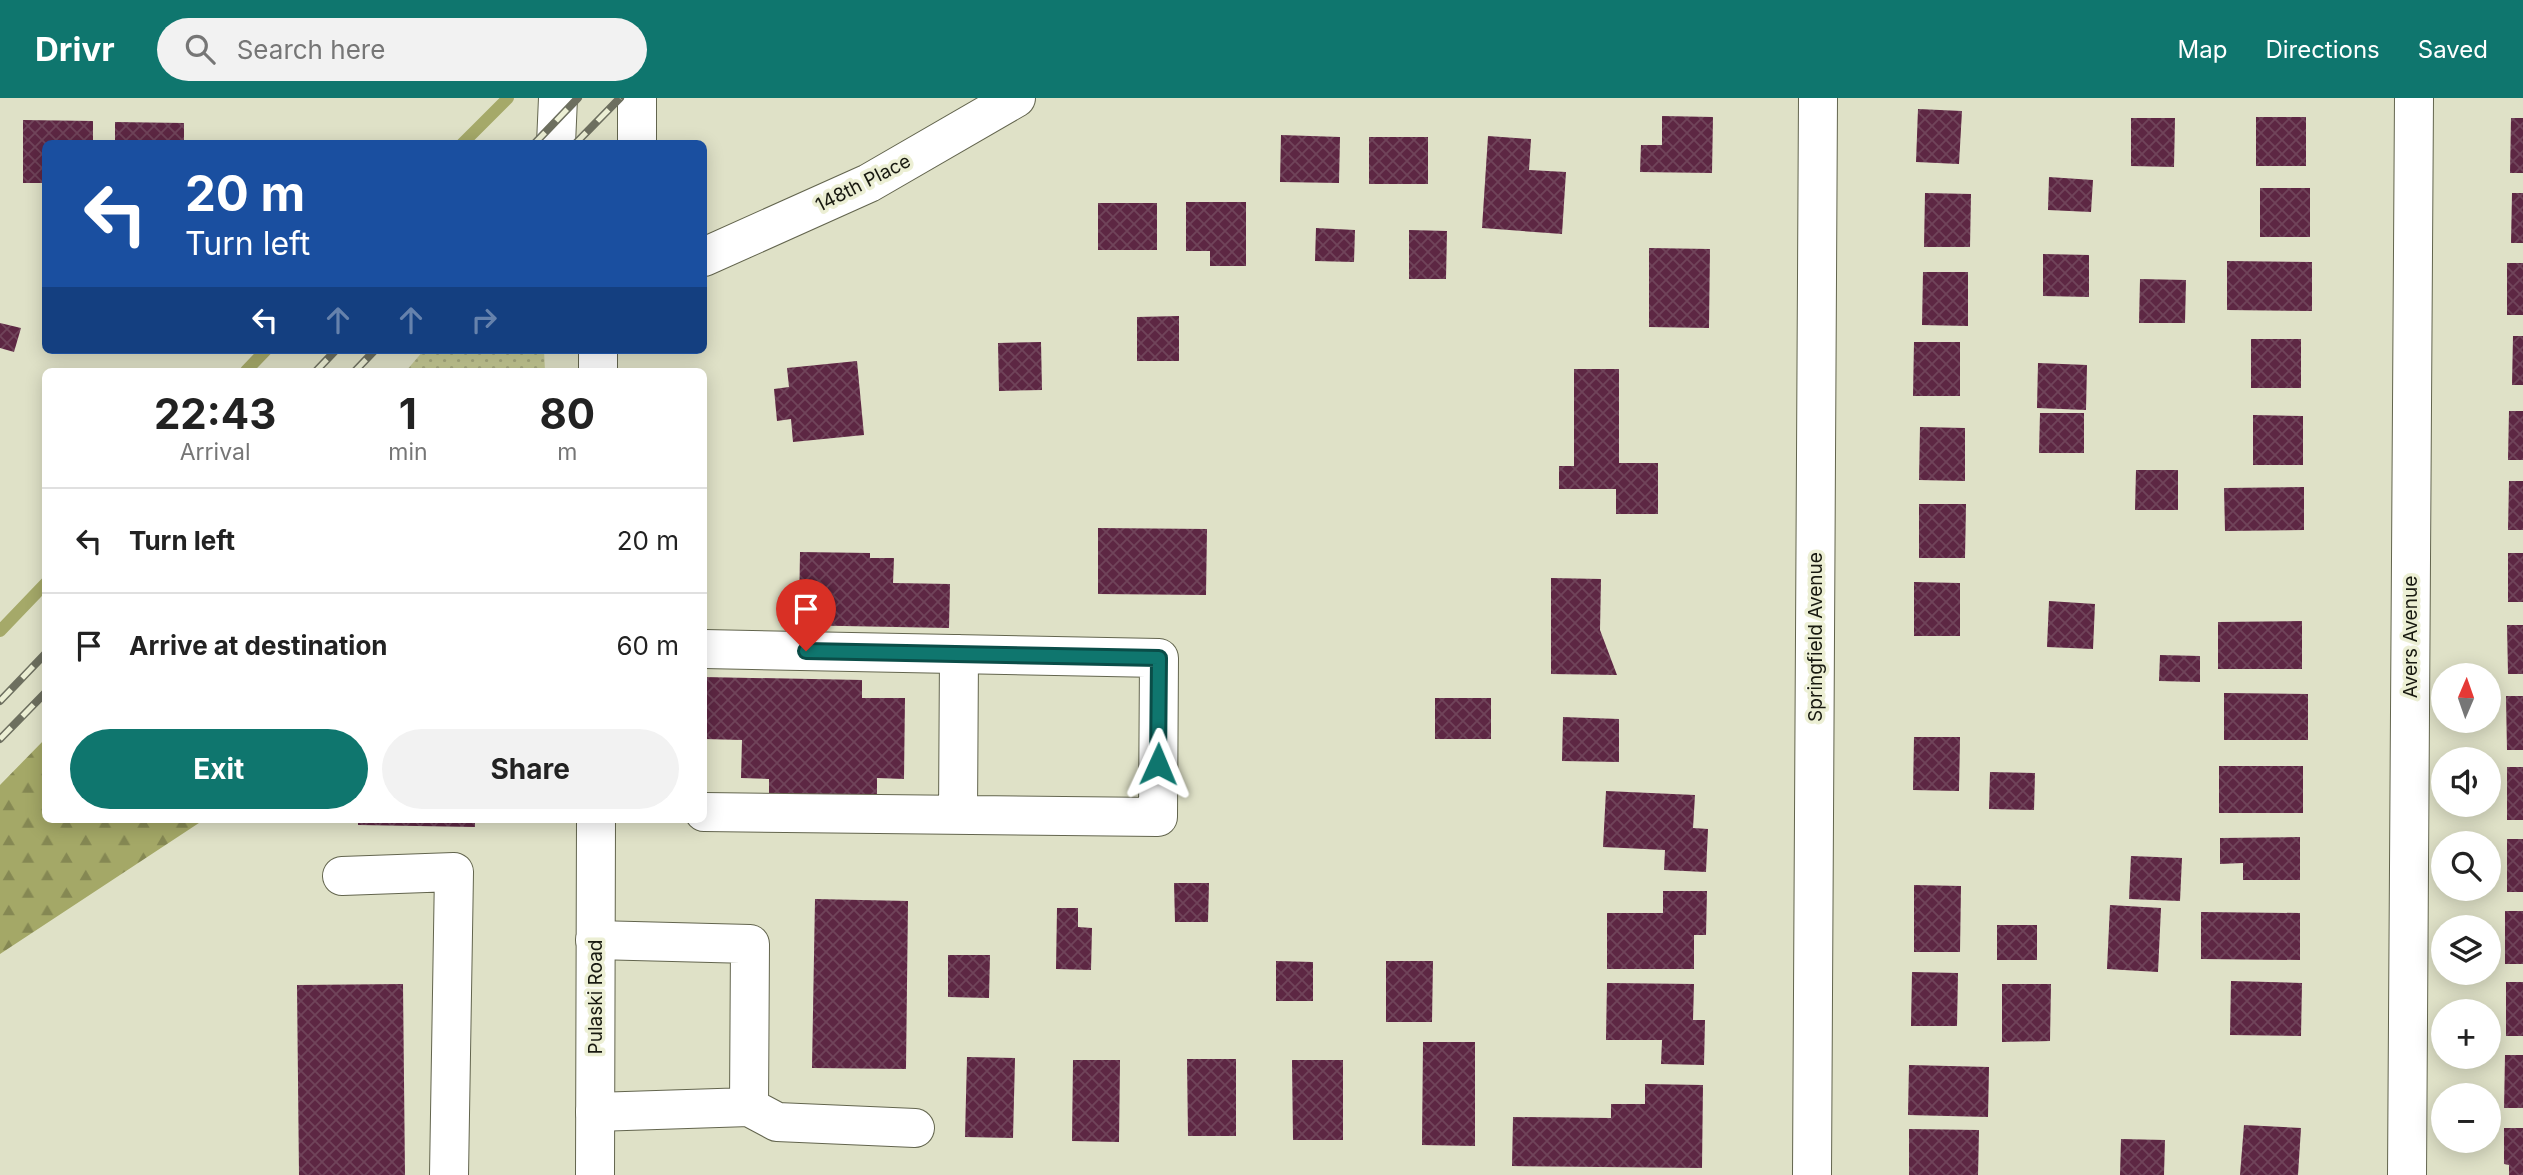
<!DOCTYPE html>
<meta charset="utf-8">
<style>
:root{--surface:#fff;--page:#f2f2f2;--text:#222;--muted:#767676;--line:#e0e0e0;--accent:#0f766e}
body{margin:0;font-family:Inter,sans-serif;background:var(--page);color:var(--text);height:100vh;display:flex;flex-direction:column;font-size:26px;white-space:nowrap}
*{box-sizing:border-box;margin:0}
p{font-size:23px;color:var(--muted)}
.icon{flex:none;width:38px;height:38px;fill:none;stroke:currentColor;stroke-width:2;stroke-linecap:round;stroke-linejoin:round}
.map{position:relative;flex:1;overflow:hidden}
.panel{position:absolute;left:42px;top:270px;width:665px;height:455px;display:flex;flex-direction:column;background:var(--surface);border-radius:10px;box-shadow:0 4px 18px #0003}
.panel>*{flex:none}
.hud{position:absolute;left:42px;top:42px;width:665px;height:214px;border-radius:10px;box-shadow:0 4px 18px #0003;background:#1a4fa0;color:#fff;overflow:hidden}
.needle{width:46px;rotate:2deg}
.fabs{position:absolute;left:2431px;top:565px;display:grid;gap:14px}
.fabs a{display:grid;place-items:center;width:70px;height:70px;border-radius:50%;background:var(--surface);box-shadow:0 4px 18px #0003;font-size:35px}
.pin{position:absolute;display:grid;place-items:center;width:60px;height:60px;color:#fff;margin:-72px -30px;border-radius:50% 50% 50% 0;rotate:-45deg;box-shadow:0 0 7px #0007}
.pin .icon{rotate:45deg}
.me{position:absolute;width:77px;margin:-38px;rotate:1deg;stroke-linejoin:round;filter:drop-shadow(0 0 5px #0008)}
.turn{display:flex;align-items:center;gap:24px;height:147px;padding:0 28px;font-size:32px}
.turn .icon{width:91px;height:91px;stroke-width:2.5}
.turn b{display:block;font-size:49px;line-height:60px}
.lanes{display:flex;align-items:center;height:66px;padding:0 28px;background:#0003;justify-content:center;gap:35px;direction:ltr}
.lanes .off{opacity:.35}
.eta{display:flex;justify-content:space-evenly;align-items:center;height:119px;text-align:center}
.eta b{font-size:42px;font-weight:700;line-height:49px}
.primary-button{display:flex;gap:14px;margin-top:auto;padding:14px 28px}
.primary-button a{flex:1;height:80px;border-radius:42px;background:var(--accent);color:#fff;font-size:28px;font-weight:700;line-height:80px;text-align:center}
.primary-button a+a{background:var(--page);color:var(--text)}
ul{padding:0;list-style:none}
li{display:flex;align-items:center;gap:21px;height:105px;padding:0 28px;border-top:2px solid var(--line)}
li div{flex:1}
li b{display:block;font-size:26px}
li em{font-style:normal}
header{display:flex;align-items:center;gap:42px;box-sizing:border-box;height:98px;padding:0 35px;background:var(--accent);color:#fff}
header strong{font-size:33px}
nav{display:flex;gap:38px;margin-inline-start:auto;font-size:24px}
.search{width:490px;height:63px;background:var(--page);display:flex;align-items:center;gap:18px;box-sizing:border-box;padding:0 24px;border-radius:38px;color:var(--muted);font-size:26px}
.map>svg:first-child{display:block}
</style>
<header>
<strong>Drivr</strong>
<div class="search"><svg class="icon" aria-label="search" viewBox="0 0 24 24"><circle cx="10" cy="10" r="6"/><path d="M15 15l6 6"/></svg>Search here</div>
<nav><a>Map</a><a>Directions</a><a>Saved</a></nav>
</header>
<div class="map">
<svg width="2523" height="1077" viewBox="0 0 2523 1077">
<defs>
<pattern id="grass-dots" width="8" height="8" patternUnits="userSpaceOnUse" patternTransform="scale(1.75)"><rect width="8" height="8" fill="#c4c893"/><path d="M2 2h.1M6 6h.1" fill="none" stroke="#a8ab7e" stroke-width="1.8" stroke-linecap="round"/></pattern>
<pattern id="forest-firs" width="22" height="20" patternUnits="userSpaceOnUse" patternTransform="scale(1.75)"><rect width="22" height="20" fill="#a4a867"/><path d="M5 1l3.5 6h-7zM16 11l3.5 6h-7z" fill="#858853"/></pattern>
<pattern id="building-cross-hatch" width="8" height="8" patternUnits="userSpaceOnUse" patternTransform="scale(1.75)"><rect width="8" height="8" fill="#5d2743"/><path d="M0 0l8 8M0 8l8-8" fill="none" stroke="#70445a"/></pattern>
</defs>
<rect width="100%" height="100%" fill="#dfe1c7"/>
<path fill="url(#grass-dots)" d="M424,252H544L545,273H406Z"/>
<path fill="url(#forest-firs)" d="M45,641L46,721H205L0,856V687Z"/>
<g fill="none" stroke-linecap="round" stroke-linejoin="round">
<path stroke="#a5a969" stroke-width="12" d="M462,46L508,0
M246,273L266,252
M0,533L46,485"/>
</g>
<path fill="url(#building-cross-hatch)" d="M1918,11L1962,13L1959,66L1916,64Z
M1662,18L1713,19L1712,75L1640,74L1641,47H1662Z
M2256,19H2306V68H2256Z
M2131,20H2175L2174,69L2131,68Z
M2511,20H2523V75H2510Z
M23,22L93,23V46H46V85H23Z
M115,24L184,25V46H115Z
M1281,37L1340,39L1339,85L1280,84Z
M1488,38L1531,41L1529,72L1566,74L1562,136L1482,130Z
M1369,39H1428V86H1369Z
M2049,79L2093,82L2091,114L2048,112Z
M2260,90H2310V139H2260Z
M1925,95L1971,96L1970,149H1924Z
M2512,95H2523V145H2511Z
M1186,104H1246V168H1210V153H1186Z
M1098,105H1157V152H1098Z
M1316,130L1355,132L1354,164L1315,163Z
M1409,132L1447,133L1446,181H1409Z
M1649,150L1710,151L1709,230L1649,229Z
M2043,156L2089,157V199L2043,198Z
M2227,163L2312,164V213L2227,212Z
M2507,165H2523V217H2507Z
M1923,174H1968V228L1922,227Z
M2140,181L2186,182L2185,225H2139Z
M1179,218V263H1137V219Z
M0,225L21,230L14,254L0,250Z
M2513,238H2523V287H2512Z
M2251,241H2301V290H2251Z
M1041,244L1042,292L999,293L998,245Z
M1914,244H1960V298H1913Z
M857,263L864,337L793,344L791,321L777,323L774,291L789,289L787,270Z
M2038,265L2087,267L2086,312L2037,310Z
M1574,271H1619V365H1658V416H1616V391H1559V368H1574Z
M2509,313H2523V362H2508Z
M2040,315H2084V355H2039Z
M2253,317L2303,318V367H2253Z
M1920,329L1965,330V383L1919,382Z
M2136,372H2178V412H2135Z
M2509,383H2523V432H2508Z
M2304,389V432L2225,433L2224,390Z
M1919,406H1966L1965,460H1919Z
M1098,430L1207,431L1206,497L1098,496Z
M800,454L870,455V460H894L893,485L950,486L949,530L790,527V513H799Z
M2508,455H2523V504H2508Z
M1551,480L1601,481L1600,532L1617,577L1551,576Z
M1914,484L1960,485V538H1914Z
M2049,503L2095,506L2093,551L2047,549Z
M2302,523V571H2218V524Z
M2507,527H2523V576H2508Z
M2160,557L2200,558V584L2159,583Z
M704,579L862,582V600H905L904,681L877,680V705L769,704V681L741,680L742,642L704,641Z
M2224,595L2308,596V642H2224Z
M2506,598H2523V652H2507Z
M1435,600H1491V641H1435Z
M1563,619L1619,621V664L1562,663Z
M1914,639H1960L1959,693L1913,692Z
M2219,668H2303V715H2219Z
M2507,669H2523V722H2507Z
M1990,674L2035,675L2034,712L1989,711Z
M1606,693L1695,697L1693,730L1708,731L1706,774L1664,772L1665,752L1603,749Z
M358,721H475V729L358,727Z
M2300,739V782H2243V765L2220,766V740Z
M2507,741H2523V794H2507Z
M2131,758L2182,760L2180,803L2129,801Z
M1174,785H1209L1208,824H1175Z
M1914,787L1961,788L1960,854H1914Z
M1663,793H1707L1706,837H1694V871H1607V815H1663Z
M815,801L908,803L906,971L812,970Z
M2110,807L2161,810L2158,874L2107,871Z
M1057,810H1078V829L1092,830L1091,872L1056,871Z
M2505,813H2523V866H2505Z
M2201,814L2300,815V862L2201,861Z
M1997,827H2037V862H1997Z
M948,857H990L989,900L948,899Z
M1276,863L1313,864V903H1276Z
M1386,863H1433L1432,924H1386Z
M1912,874L1958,875L1957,928H1911Z
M2231,883L2302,885L2301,938L2230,937Z
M2506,884H2523V938H2506Z
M1607,885L1694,886L1693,922H1705L1704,967L1661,966L1662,942H1606Z
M403,886L405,1077H299L297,887Z
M2002,886H2051L2050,943L2002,944Z
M1423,944H1475V1048L1422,1047Z
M2505,957H2523V1010H2504Z
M967,959L1015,960L1013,1040L965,1039Z
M1187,961H1236V1038H1188Z
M1073,962H1120L1119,1044L1072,1043Z
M1292,962H1343V1042H1293Z
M1909,967L1989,969L1988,1019L1908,1017Z
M1645,986L1703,987L1702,1070L1512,1068L1513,1019L1611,1020V1006H1645Z
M2244,1027L2301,1030L2298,1077H2240Z
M2504,1030H2523V1077H2509V1067L2504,1066Z
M1909,1031L1979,1032L1978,1077H1909Z
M2121,1041L2165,1042L2164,1077H2120Z"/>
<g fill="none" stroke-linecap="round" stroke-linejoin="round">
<defs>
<path id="minor" d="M704,159L869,85L1016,0
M704,551L1159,560L1158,719L704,714
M958,717L959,556
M342,778L454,774L449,1077
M749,1009L777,1024L915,1030
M595,1014L749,1009L750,846L595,842
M1812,1077L1818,0
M2407,1077L2414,0"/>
<path id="major" d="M556,46L558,0
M637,46V0
M598,273V252
M595,1077L596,721"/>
</defs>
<use href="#minor" stroke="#63654e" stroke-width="40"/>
<use href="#major" stroke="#63654e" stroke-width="40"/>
<use href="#minor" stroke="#fff" stroke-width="38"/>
<use href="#major" stroke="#fff" stroke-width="38"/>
<defs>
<path id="rail" d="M534,46L578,0
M575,46L620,0
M316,273L336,252
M355,273L375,252
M0,603L46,555
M0,641L46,594"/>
</defs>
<use href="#rail" stroke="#6d6f5f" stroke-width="8"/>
<use href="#rail" stroke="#ecefd4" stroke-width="5" stroke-dasharray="16" stroke-linecap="butt"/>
</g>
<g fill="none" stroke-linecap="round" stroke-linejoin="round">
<defs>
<path id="route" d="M806,553L1159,560L1158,666"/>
</defs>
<use href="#route" stroke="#0a4d48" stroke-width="18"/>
<use href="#route" stroke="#0f766e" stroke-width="12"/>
</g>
<g text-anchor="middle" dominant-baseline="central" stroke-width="7" stroke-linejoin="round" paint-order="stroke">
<g font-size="19" fill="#181910" stroke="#ecefd4">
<text transform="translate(863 85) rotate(-27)">148th Place</text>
<text transform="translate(1815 539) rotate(-90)">Springfield Avenue</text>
<text transform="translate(2410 539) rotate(-90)">Avers Avenue</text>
<text transform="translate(595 899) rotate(-90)">Pulaski Road</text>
</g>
</g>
</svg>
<div class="fabs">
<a><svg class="needle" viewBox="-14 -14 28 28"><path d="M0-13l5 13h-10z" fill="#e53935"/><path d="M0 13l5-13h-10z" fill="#767676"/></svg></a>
<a><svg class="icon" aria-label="sound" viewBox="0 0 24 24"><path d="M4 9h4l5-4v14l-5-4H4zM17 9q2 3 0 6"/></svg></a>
<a><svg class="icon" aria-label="search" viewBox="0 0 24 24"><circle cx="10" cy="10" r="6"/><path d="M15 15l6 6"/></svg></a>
<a><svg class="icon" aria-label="layers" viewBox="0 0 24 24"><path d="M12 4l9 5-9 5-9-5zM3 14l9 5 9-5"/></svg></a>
<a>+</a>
<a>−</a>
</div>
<div class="pin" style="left:806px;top:553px;background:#d93025"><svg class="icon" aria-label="arrive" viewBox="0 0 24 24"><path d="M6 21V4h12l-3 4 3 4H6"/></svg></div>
<svg class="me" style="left:1158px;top:666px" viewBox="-20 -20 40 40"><path d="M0-17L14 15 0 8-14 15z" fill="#0f766e" stroke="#fff" stroke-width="4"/></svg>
<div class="hud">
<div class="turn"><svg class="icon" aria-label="left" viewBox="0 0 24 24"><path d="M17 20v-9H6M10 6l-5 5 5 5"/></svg><div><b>20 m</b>Turn left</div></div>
<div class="lanes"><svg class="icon" aria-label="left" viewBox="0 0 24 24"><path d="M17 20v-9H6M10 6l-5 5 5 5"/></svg><svg class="icon off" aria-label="ahead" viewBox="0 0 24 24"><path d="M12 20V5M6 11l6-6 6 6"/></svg><svg class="icon off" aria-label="ahead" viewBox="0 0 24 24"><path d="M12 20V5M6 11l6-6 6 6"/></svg><svg class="icon off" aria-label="right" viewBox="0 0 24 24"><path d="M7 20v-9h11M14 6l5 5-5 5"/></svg></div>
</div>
<section class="panel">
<div class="eta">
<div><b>22:43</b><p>Arrival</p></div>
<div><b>1</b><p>min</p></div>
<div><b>80</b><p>m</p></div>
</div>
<ul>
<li><svg class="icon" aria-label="left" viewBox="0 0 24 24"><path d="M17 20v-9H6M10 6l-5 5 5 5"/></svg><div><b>Turn left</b></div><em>20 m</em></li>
<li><svg class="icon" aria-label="arrive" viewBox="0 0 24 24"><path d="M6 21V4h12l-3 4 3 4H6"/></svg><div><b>Arrive at destination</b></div><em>60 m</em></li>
</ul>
<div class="primary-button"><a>Exit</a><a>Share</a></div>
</section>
</div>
